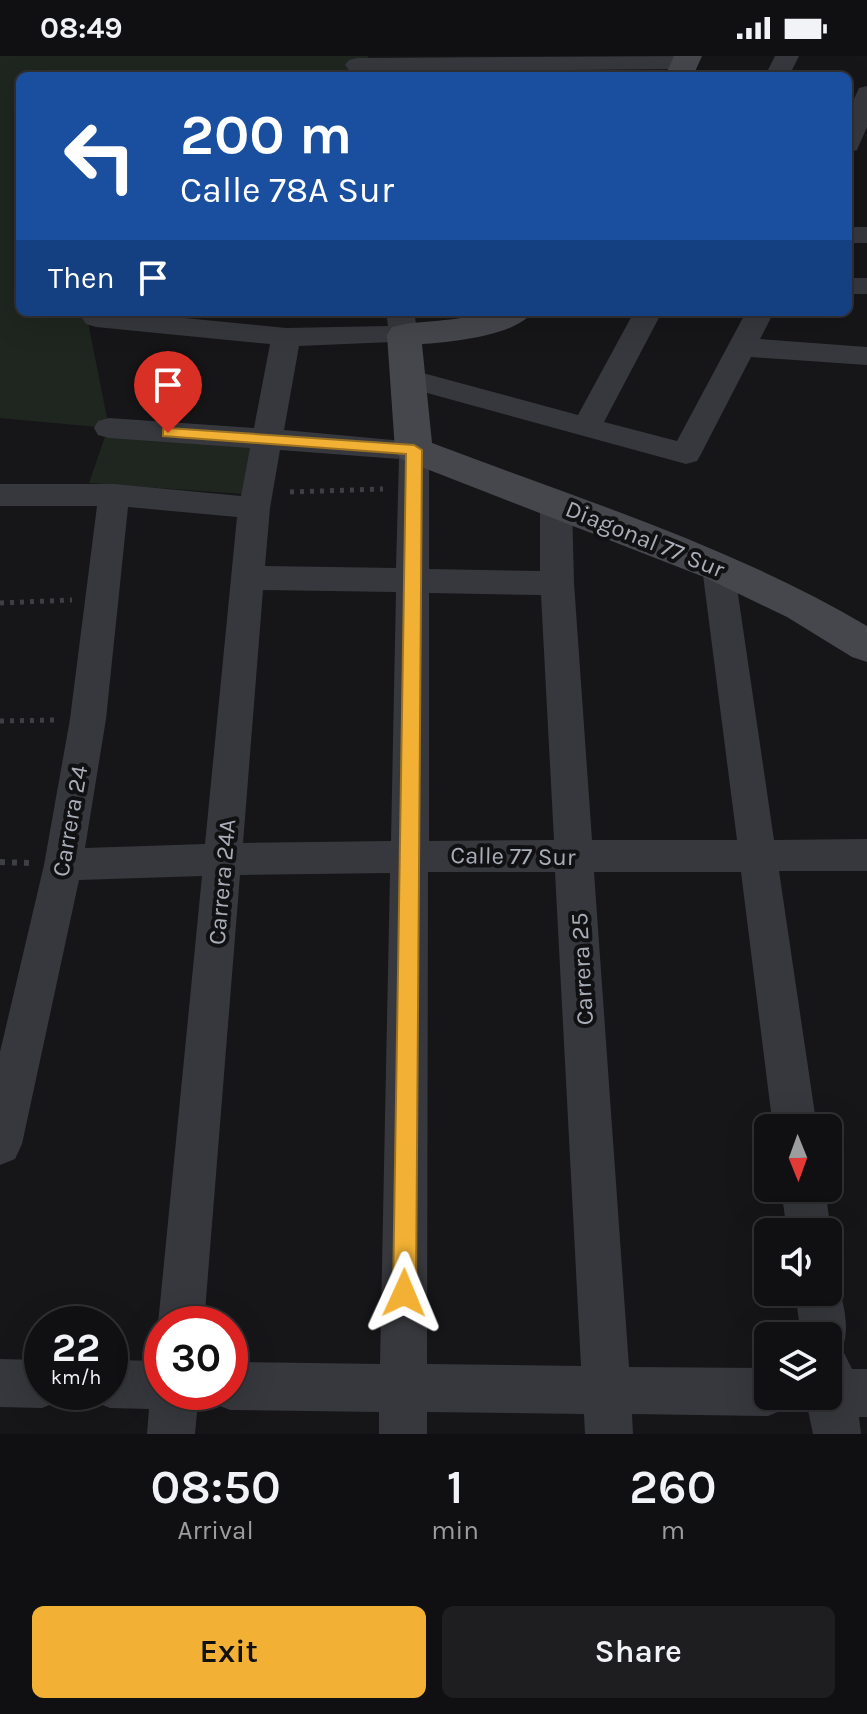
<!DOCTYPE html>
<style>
:root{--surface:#101012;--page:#1e1e20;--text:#f1f3f6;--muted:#9c9d9f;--line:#303032;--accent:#f2b134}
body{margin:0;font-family:Karla,sans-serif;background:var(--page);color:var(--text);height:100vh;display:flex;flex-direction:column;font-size:30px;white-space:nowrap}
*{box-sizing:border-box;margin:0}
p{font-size:26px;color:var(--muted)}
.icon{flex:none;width:44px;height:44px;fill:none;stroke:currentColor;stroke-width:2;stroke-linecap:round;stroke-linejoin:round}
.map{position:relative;height:1378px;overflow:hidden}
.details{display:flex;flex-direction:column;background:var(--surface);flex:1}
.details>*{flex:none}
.guide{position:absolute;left:16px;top:16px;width:836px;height:244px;border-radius:12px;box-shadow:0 8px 32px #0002,0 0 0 2px var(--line);background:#1a4fa0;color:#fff;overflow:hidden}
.needle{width:52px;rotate:179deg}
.tools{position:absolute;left:754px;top:1058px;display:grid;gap:16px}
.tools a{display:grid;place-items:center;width:88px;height:88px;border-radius:12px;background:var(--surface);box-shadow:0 8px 32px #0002,0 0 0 2px var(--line);font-size:40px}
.speed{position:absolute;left:24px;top:1250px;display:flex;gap:16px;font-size:40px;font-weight:700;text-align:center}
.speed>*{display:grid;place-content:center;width:104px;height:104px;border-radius:50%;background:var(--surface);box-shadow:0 8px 32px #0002,0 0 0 2px var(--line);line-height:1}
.speed small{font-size:20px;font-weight:400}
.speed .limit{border:12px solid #d22;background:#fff;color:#111}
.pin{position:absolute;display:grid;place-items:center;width:68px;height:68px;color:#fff;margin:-82px -34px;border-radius:50% 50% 50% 0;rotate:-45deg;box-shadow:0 0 8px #0007}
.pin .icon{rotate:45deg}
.me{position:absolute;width:88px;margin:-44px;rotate:1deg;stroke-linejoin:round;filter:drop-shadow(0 0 6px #0008)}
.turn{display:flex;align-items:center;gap:28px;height:168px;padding:0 32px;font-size:36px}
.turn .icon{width:104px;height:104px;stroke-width:2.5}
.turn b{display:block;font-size:56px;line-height:68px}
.then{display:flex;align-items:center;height:76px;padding:0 32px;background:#0003;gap:16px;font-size:30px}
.eta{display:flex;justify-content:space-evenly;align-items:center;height:136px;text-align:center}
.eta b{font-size:48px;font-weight:600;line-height:56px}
.cta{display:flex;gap:16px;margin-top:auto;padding:16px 32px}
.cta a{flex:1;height:92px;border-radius:12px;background:var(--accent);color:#111;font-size:32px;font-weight:600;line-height:92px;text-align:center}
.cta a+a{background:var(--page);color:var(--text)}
.status{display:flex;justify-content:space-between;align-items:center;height:56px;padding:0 40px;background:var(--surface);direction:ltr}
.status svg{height:22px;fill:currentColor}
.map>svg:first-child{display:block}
</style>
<div class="status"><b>08:49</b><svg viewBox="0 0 49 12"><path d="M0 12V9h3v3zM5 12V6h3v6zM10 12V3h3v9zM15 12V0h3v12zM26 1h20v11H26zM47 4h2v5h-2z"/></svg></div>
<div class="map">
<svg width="867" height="1378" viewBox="0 0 867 1378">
<rect width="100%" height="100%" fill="#161618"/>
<path fill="#1e261f" d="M0,0H368L371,20H20V256H86L109,372L257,384L243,438L89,427L108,372L0,362Z"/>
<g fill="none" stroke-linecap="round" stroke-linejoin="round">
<path stroke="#3d3f44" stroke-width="5" stroke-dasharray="4 6" stroke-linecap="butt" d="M290,436L383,433
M0,547L72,544
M0,665L55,664"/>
<path stroke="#3d3f44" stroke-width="6" stroke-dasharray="5 7" stroke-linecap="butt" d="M0,806L30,807"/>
<path fill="#37383d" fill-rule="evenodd" d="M689,0L697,6L693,11L685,13L357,16L349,14L345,9L349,4L357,2Z
M775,0H799L789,20H765Z
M867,30V71L857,94L848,96V56L859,32Z
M848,171H867V187H848Z
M848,222H867V238H848Z
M86,256H123L286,272L388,270L386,256H414L418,279L414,285L299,290L284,374L425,387L429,394V513L540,515V448L545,440L556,437L567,440L572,448L574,527L592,784H737L702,511L706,503L718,499L730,503L734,511L774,784L867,783V815H779L817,1072H773L741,816H594L629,1311L768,1312V1340H790L785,1353L768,1360L632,1358L633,1378H585L584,1358L427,1356V1378H379V1356L230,1354L213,1347L209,1336H230V1306L380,1308L390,817L240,819L204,1268H162V1278L158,1268L202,820L79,824L22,1088L15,1103L0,1109V996L44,809L70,663L97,450H0V428H114L241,440L250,392L109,382L98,379L94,372L98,365L109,362L254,372L270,288L96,271L86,268L82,262ZM280,394L399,403L396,512L265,510L270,452ZM128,451L237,461L205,788L85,792L106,663ZM263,534L396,536L391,785L243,787ZM429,537L541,539L554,784L429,785ZM428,816H555L581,1310L427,1308Z
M634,256H662L604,366L677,385L746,256H774L760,283L867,291V309L751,301L701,398L697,405L686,408L398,329L393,322L398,315L408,313L578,359Z
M781,1132H825L831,1176L828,1184V1176H787Z
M828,1217L834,1220C843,1242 851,1271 842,1293L852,1313H867V1361H859L861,1378H813L805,1340H828V1280H801L795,1236H828Z
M0,1303L42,1304V1336H63L59,1345L42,1352L0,1351Z
M110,1304L162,1305V1336H199L195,1378H147L149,1353L110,1352L93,1345L89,1336H110Z"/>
<path fill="#45474d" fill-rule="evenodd" d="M674,0H702L693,20H665Z
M485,256H532C516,280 450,286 422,288L432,387C579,443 732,490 867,570V606L852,601L787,561L704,521L401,403L395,394L387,279L392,271C422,263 455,267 485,256Z"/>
</g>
<path fill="#f2b134" stroke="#9d7322" stroke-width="2" d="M168,372L414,389L422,394L416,1237L413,1245L404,1249L396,1245L393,1237L406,398L163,380V373Z"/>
<g text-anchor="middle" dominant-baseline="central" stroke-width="8" stroke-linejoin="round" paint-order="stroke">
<g font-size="24" fill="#a8adb8" stroke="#111113">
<text transform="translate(645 483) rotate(22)">Diagonal 77 Sur</text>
<text transform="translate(70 765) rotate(-80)">Carrera 24</text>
<text transform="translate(513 800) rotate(1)">Calle 77 Sur</text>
<text transform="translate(222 826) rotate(-85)">Carrera 24A</text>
<text transform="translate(582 913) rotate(-93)">Carrera 25</text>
</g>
</g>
</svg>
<div class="tools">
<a><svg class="needle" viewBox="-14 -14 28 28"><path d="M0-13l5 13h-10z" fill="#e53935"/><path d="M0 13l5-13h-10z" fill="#9c9d9f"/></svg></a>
<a><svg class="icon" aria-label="sound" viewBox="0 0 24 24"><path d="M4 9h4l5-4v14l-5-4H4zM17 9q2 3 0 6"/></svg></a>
<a><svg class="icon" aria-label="layers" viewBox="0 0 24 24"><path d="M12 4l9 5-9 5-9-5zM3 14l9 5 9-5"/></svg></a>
</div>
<div class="speed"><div>22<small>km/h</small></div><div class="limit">30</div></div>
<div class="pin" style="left:168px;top:377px;background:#d93025"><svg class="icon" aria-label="arrive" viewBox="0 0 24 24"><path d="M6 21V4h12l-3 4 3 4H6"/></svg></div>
<svg class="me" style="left:404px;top:1237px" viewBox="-20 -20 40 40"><path d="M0-17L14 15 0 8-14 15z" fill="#f2b134" stroke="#fff" stroke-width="4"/></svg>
<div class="guide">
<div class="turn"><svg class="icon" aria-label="left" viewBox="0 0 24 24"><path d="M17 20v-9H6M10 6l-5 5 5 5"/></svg><div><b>200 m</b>Calle 78A Sur</div></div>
<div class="then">Then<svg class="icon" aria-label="arrive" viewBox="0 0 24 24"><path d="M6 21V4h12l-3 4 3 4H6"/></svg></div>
</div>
</div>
<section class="details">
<div class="eta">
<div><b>08:50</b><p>Arrival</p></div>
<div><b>1</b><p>min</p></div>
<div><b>260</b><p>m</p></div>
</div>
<div class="cta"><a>Exit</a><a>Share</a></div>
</section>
